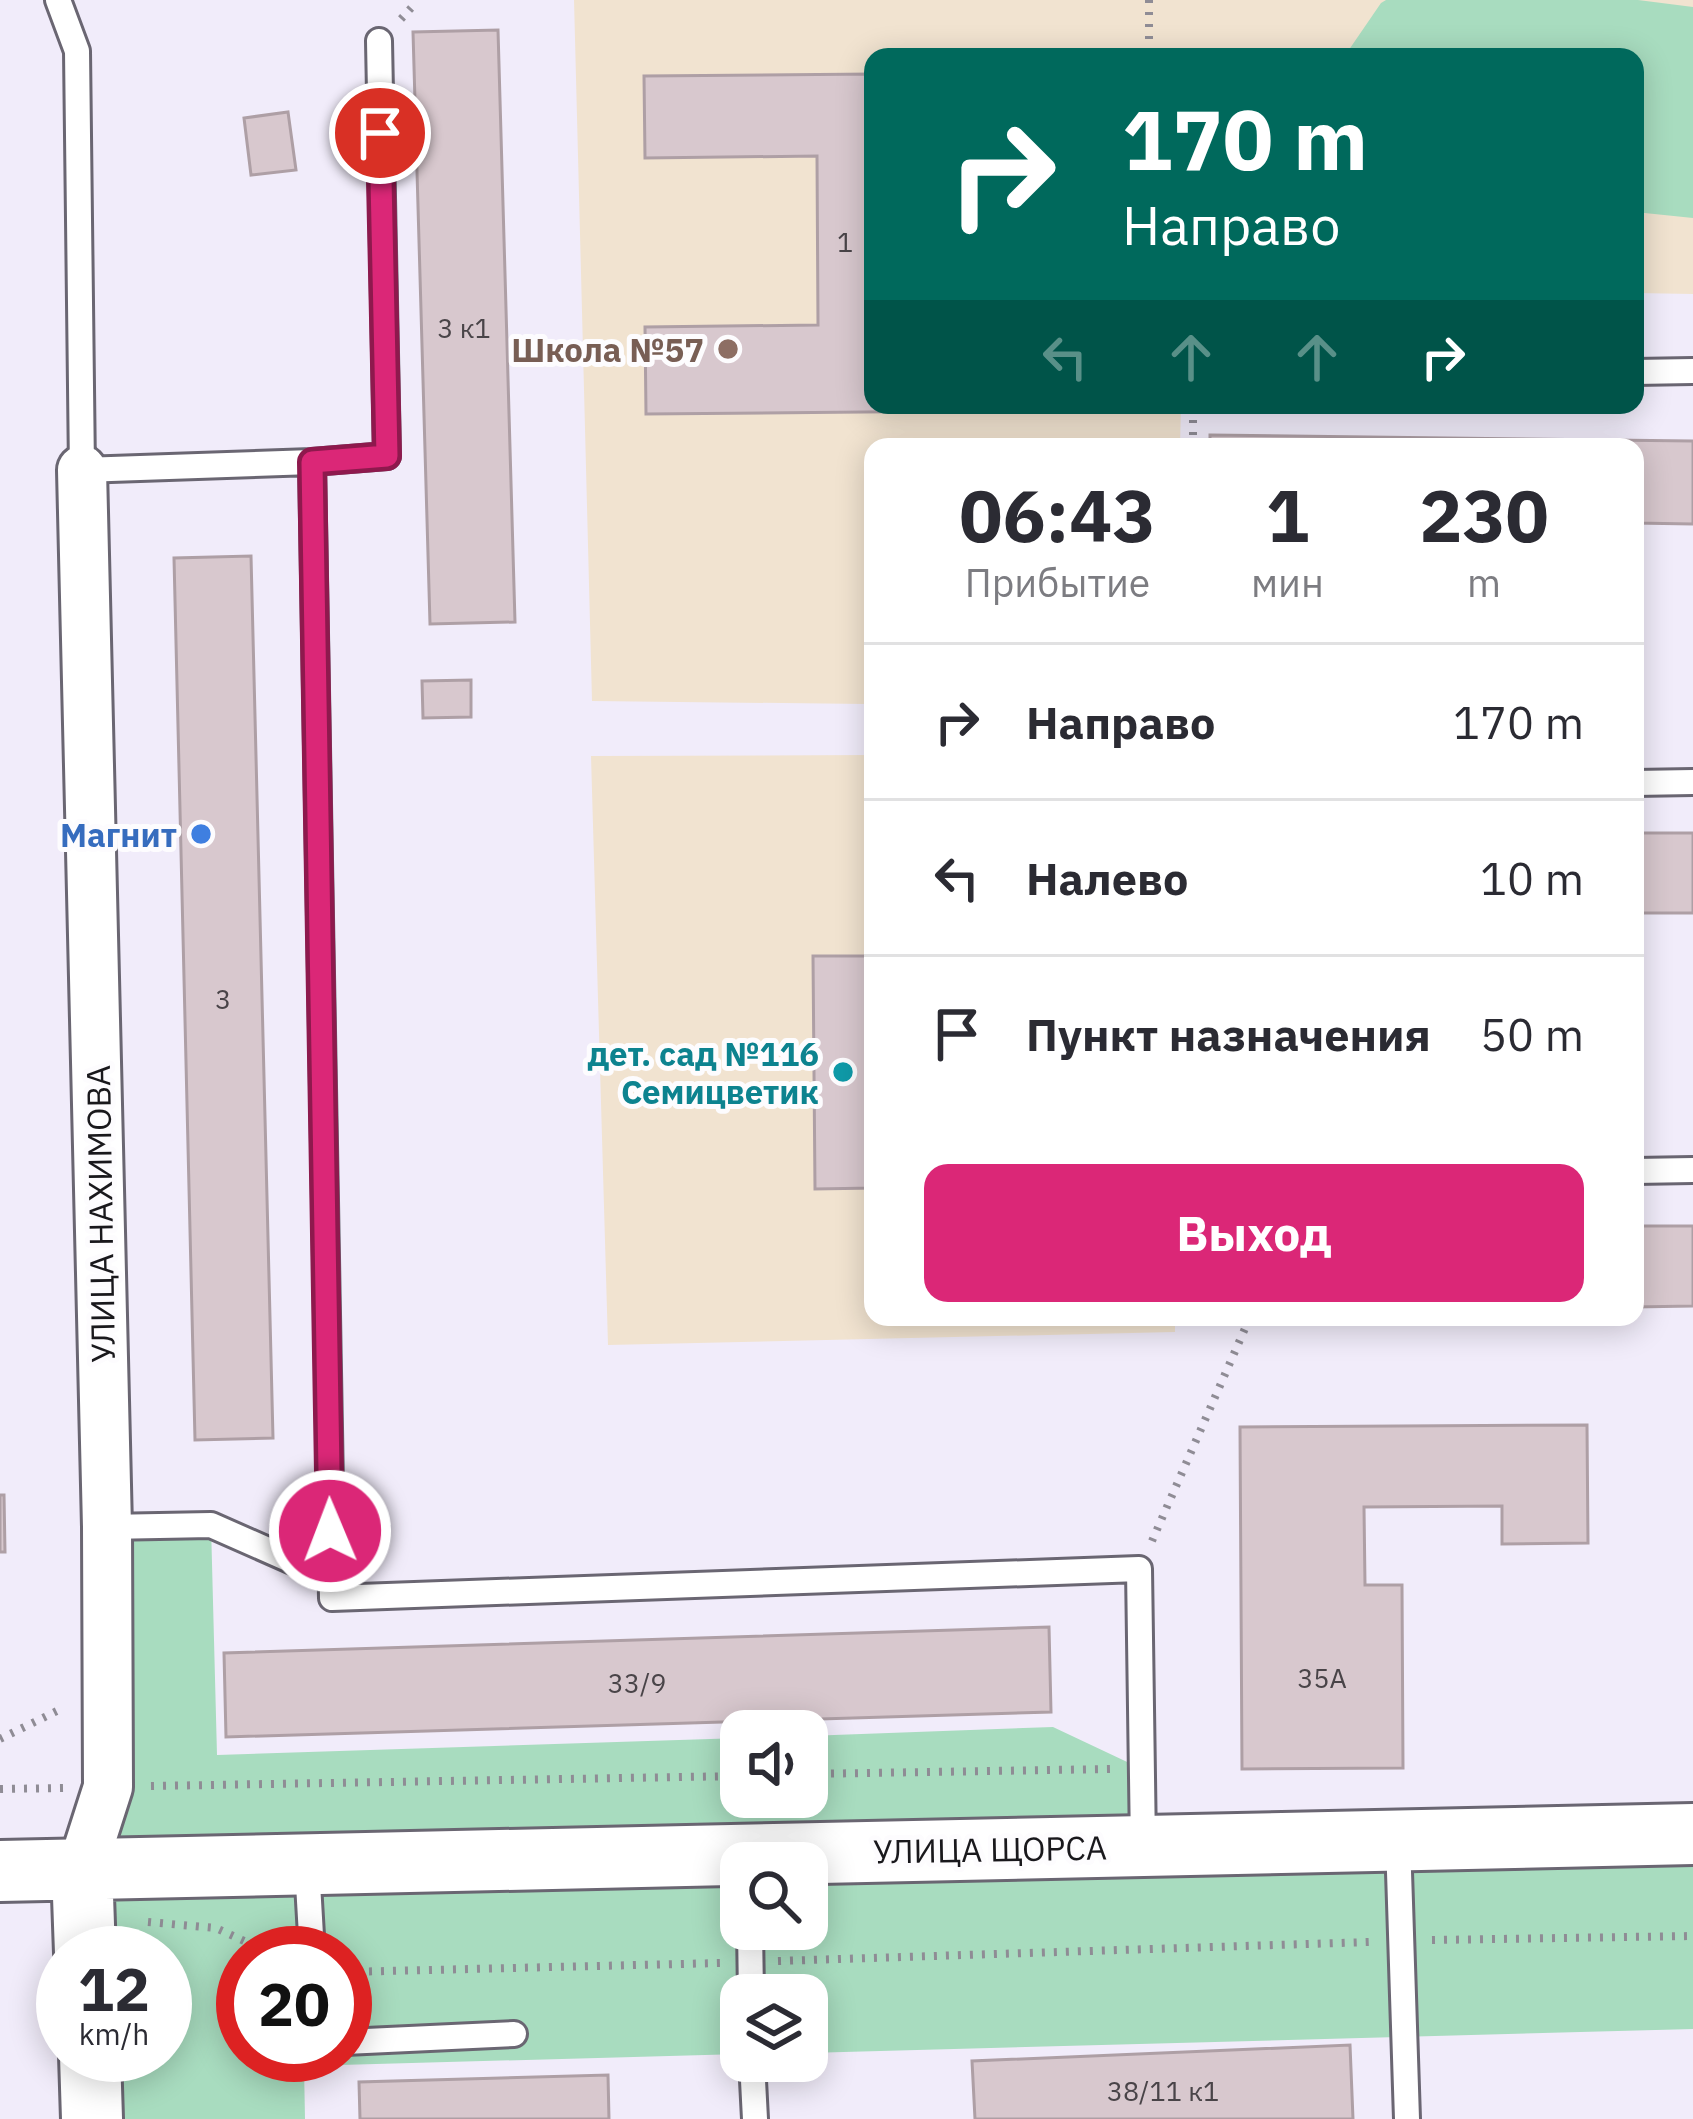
<!DOCTYPE html>
<html lang="ru">
<meta charset="utf-8">
<style>
:root{--surface:#fff;--page:#f7f7f7;--text:#2b2b33;--muted:#7c7c81;--line:#e1e1e2;--accent:#db2777}
body{margin:0;font-family:"IBM Plex Sans",sans-serif;background:var(--page);color:var(--text);height:100vh;display:flex;flex-direction:column;font-size:45px;white-space:nowrap}
*{box-sizing:border-box;margin:0}
p{font-size:39px;color:var(--muted)}
.icon{flex:none;width:66px;height:66px;fill:none;stroke:currentColor;stroke-width:2;stroke-linecap:round;stroke-linejoin:round}
.map{position:relative;flex:1;overflow:hidden}
.drawer{position:absolute;left:864px;top:438px;width:780px;height:888px;display:flex;flex-direction:column;background:var(--surface);border-radius:24px;box-shadow:0 6px 30px #0003}
.drawer>*{flex:none}
.hud{position:absolute;left:864px;top:48px;width:780px;height:366px;border-radius:24px;box-shadow:0 6px 30px #0003;background:#00695c;color:#fff;overflow:hidden}
.fabs{position:absolute;left:720px;top:1710px;display:grid;gap:24px}
.fabs a{display:grid;place-items:center;width:108px;height:108px;border-radius:24px;background:var(--surface);box-shadow:0 6px 30px #0003;font-size:60px}
.speed{position:absolute;left:36px;top:1926px;display:flex;gap:24px;font-size:60px;font-weight:700;text-align:center}
.speed>*{display:grid;place-content:center;width:156px;height:156px;border-radius:50%;background:var(--surface);box-shadow:0 6px 30px #0003;line-height:1}
.speed small{font-size:30px;font-weight:400}
.speed .limit{border:18px solid #d22;background:#fff;color:#111}
.pin{position:absolute;display:grid;place-items:center;width:102px;height:102px;color:#fff;margin:-51px;border:6px solid #fff;border-radius:50%;box-shadow:0 3px 12px #0007}
.me{position:absolute;width:132px;margin:-66px;rotate:359deg;stroke-linejoin:round;filter:drop-shadow(0 0 9px #0008)}
.turn{display:flex;align-items:center;gap:42px;height:252px;padding:0 60px;font-size:54px}
.turn .icon{width:156px;height:156px;stroke-width:2.5}
.turn b{display:block;font-size:84px;line-height:102px}
.lanes{display:flex;align-items:center;height:114px;padding:0 60px;background:#0003;justify-content:center;gap:60px;direction:ltr}
.lanes .off{opacity:.35}
.eta{display:flex;justify-content:space-evenly;align-items:center;height:204px;text-align:center}
.eta b{font-size:72px;font-weight:800;line-height:84px}
.primary-button{display:flex;gap:24px;margin-top:auto;padding:24px 60px}
.primary-button a{flex:1;height:138px;border-radius:24px;background:var(--accent);color:#fff;font-size:48px;font-weight:800;line-height:138px;text-align:center}
ul{padding:0;list-style:none}
li{display:flex;align-items:center;gap:36px;height:156px;padding:0 60px;border-top:3px solid var(--line)}
li div{flex:1}
li b{display:block;font-size:45px}
li em{font-style:normal}
.map>svg:first-child{display:block}
</style>
<div class="map">
<svg width="1693" height="2119" viewBox="0 0 1693 2119">
<rect width="100%" height="100%" fill="#f1ecfa"/>
<path fill="#f1e3d0" d="M574,0H1693V294L1635,293V57H873V405H1181L1180,447H873V636L867,637L866,704L592,701Z
M873,755V1317H1175V1332L608,1345L591,756Z"/>
<path fill="#a8dcbf" fill-rule="evenodd" d="M1386,0H1638L1693,7V218L1635,212V57H1344L1381,3Z
M211,1525L217,1755L741,1738V1797H807V1736L1053,1727L1142,1769L1143,1846L1693,1837V2029L807,2053V1995H741V2054L304,2066L305,2119H92L90,2055H165V1953H85L107,1527ZM741,1863H807V1929H741ZM243,1953H345V2055H243Z"/>
<path fill="#d8c8ce" stroke="#ae9fa5" stroke-width="3" d="M498,30L515,622L430,624L413,32Z
M873,74V405H1079V410L646,414L645,327L818,325L817,156L645,158L644,76Z
M288,112L296,170L251,175L244,118Z
M1210,435L1693,441V524L1635,523V447H1210Z
M251,556L273,1438L195,1440L174,558Z
M471,680V717L423,718L422,681Z
M1635,833H1693V913H1635Z
M813,956H873V1188L815,1189Z
M1635,1226H1693V1306L1635,1307Z
M1587,1425L1588,1543L1502,1544V1506L1364,1507L1365,1585H1402L1403,1768L1242,1769L1240,1427Z
M0,1495H4L5,1552H0Z
M1049,1627L1051,1712L226,1737L224,1653Z
M1350,2045L1353,2119H975L972,2061Z
M608,2075L609,2119H360L359,2082Z"/>
<g fill="none" stroke-linecap="round" stroke-linejoin="round">
<defs>
<path id="service" d="M58,0L77,51L82,470L312,462L332,1598L1139,1569L1143,1846
M1635,372L1693,371
M312,462L387,456L379,41
M1635,783L1693,782
M1635,1171L1693,1170
M107,1527L211,1525L331,1578
M1398,1841L1407,2119
M307,1866L312,1953
M750,1929L751,1995
M345,2042L514,2034
M752,2061L755,2119"/>
<path id="minor" d="M82,470L107,1527L108,1787L82,1868"/>
<path id="tertiary" d="M82,1868L85,1953
M0,1871L1693,1834
M90,2055L92,2119"/>
</defs>
<use href="#service" stroke="#6a6672" stroke-width="30"/>
<use href="#minor" stroke="#6a6672" stroke-width="54"/>
<use href="#tertiary" stroke="#6a6672" stroke-width="66"/>
<path stroke="#8f8c95" stroke-width="8" stroke-dasharray="3 9" stroke-linecap="butt" d="M1149,0V57
M401,19L412,7V0
M1193,447V405
M1152,1541L1250,1317
M0,1739L63,1708
M807,1774L1111,1769
M151,1786L741,1776
M0,1789L64,1788
M148,1922L216,1928L270,1953
M1432,1940L1693,1936
M778,1961L1369,1942
M345,1972L721,1963"/>
<use href="#service" stroke="#fff" stroke-width="24"/>
<use href="#minor" stroke="#fff" stroke-width="48"/>
<use href="#tertiary" stroke="#fff" stroke-width="60"/>
</g>
<g fill="none" stroke-linecap="round" stroke-linejoin="round">
<defs>
<path id="route" d="M330,1531L312,462L387,456L380,133"/>
</defs>
<use href="#route" stroke="#8e194d" stroke-width="30"/>
<use href="#route" stroke="#db2777" stroke-width="21"/>
</g>
<circle fill="#8d6e63" stroke="#fdfcfe" stroke-width="4.5" cx="728" cy="349" r="12"/>
<circle fill="#3f7fe0" stroke="#fdfcfe" stroke-width="4.5" cx="201" cy="834" r="12"/>
<circle fill="#0f9aa8" stroke="#fdfcfe" stroke-width="4.5" cx="843" cy="1072" r="12"/>
<g text-anchor="middle" dominant-baseline="central" stroke-width="10" stroke-linejoin="round" paint-order="stroke">
<g font-size="27" fill="#494448">
<text x="845" y="241">1</text>
<text x="464" y="327">3 к1</text>
<text x="223" y="998">3</text>
<text x="1322" y="1677">35А</text>
<text x="637" y="1682">33/9</text>
<text x="1163" y="2090">38/11 к1</text>
</g>
<g font-size="33" font-weight="bold" fill="#785e54" stroke="#fdfcfe" text-anchor="end">
<text x="704" y="349">Школа №57</text>
</g>
<g font-size="33" font-weight="bold" fill="#366cbe" stroke="#fdfcfe" text-anchor="end">
<text x="177" y="834">Магнит</text>
</g>
<g font-size="33" font-weight="bold" fill="#0d838f" stroke="#fdfcfe" text-anchor="end">
<text x="819" y="1053">дет. сад №116<tspan x="819" dy="38">Семицветик</tspan></text>
</g>
<g font-size="33" fill="#19181c" stroke="#fdfcfe">
<text transform="translate(100 1214) rotate(-91)">УЛИЦА НАХИМОВА</text>
<text transform="translate(990 1849) rotate(-1)">УЛИЦА ЩОРСА</text>
</g>
</g>
</svg>
<div class="fabs">
<a><svg class="icon" aria-label="sound" viewBox="0 0 24 24"><path d="M4 9h4l5-4v14l-5-4H4zM17 9q2 3 0 6"/></svg></a>
<a><svg class="icon" aria-label="search" viewBox="0 0 24 24"><circle cx="10" cy="10" r="6"/><path d="M15 15l6 6"/></svg></a>
<a><svg class="icon" aria-label="layers" viewBox="0 0 24 24"><path d="M12 4l9 5-9 5-9-5zM3 14l9 5 9-5"/></svg></a>
</div>
<div class="speed"><div>12<small>km/h</small></div><div class="limit">20</div></div>
<div class="pin" style="left:380px;top:133px;background:#d93025"><svg class="icon" aria-label="arrive" viewBox="0 0 24 24"><path d="M6 21V4h12l-3 4 3 4H6"/></svg></div>
<svg class="me" style="left:330px;top:1531px" viewBox="-20 -20 40 40"><circle r="17" fill="#db2777" stroke="#fff" stroke-width="3"/><path d="M0-11L8 9 0 5-8 9z" fill="#fff"/></svg>
<div class="hud">
<div class="turn"><svg class="icon" aria-label="right" viewBox="0 0 24 24"><path d="M7 20v-9h11M14 6l5 5-5 5"/></svg><div><b>170 m</b>Направо</div></div>
<div class="lanes"><svg class="icon off" aria-label="left" viewBox="0 0 24 24"><path d="M17 20v-9H6M10 6l-5 5 5 5"/></svg><svg class="icon off" aria-label="ahead" viewBox="0 0 24 24"><path d="M12 20V5M6 11l6-6 6 6"/></svg><svg class="icon off" aria-label="ahead" viewBox="0 0 24 24"><path d="M12 20V5M6 11l6-6 6 6"/></svg><svg class="icon" aria-label="right" viewBox="0 0 24 24"><path d="M7 20v-9h11M14 6l5 5-5 5"/></svg></div>
</div>
<section class="drawer">
<div class="eta">
<div><b>06:43</b><p>Прибытие</p></div>
<div><b>1</b><p>мин</p></div>
<div><b>230</b><p>m</p></div>
</div>
<ul>
<li><svg class="icon" aria-label="right" viewBox="0 0 24 24"><path d="M7 20v-9h11M14 6l5 5-5 5"/></svg><div><b>Направо</b></div><em>170 m</em></li>
<li><svg class="icon" aria-label="left" viewBox="0 0 24 24"><path d="M17 20v-9H6M10 6l-5 5 5 5"/></svg><div><b>Налево</b></div><em>10 m</em></li>
<li><svg class="icon" aria-label="arrive" viewBox="0 0 24 24"><path d="M6 21V4h12l-3 4 3 4H6"/></svg><div><b>Пункт назначения</b></div><em>50 m</em></li>
</ul>
<div class="primary-button"><a>Выход</a></div>
</section>
</div>
